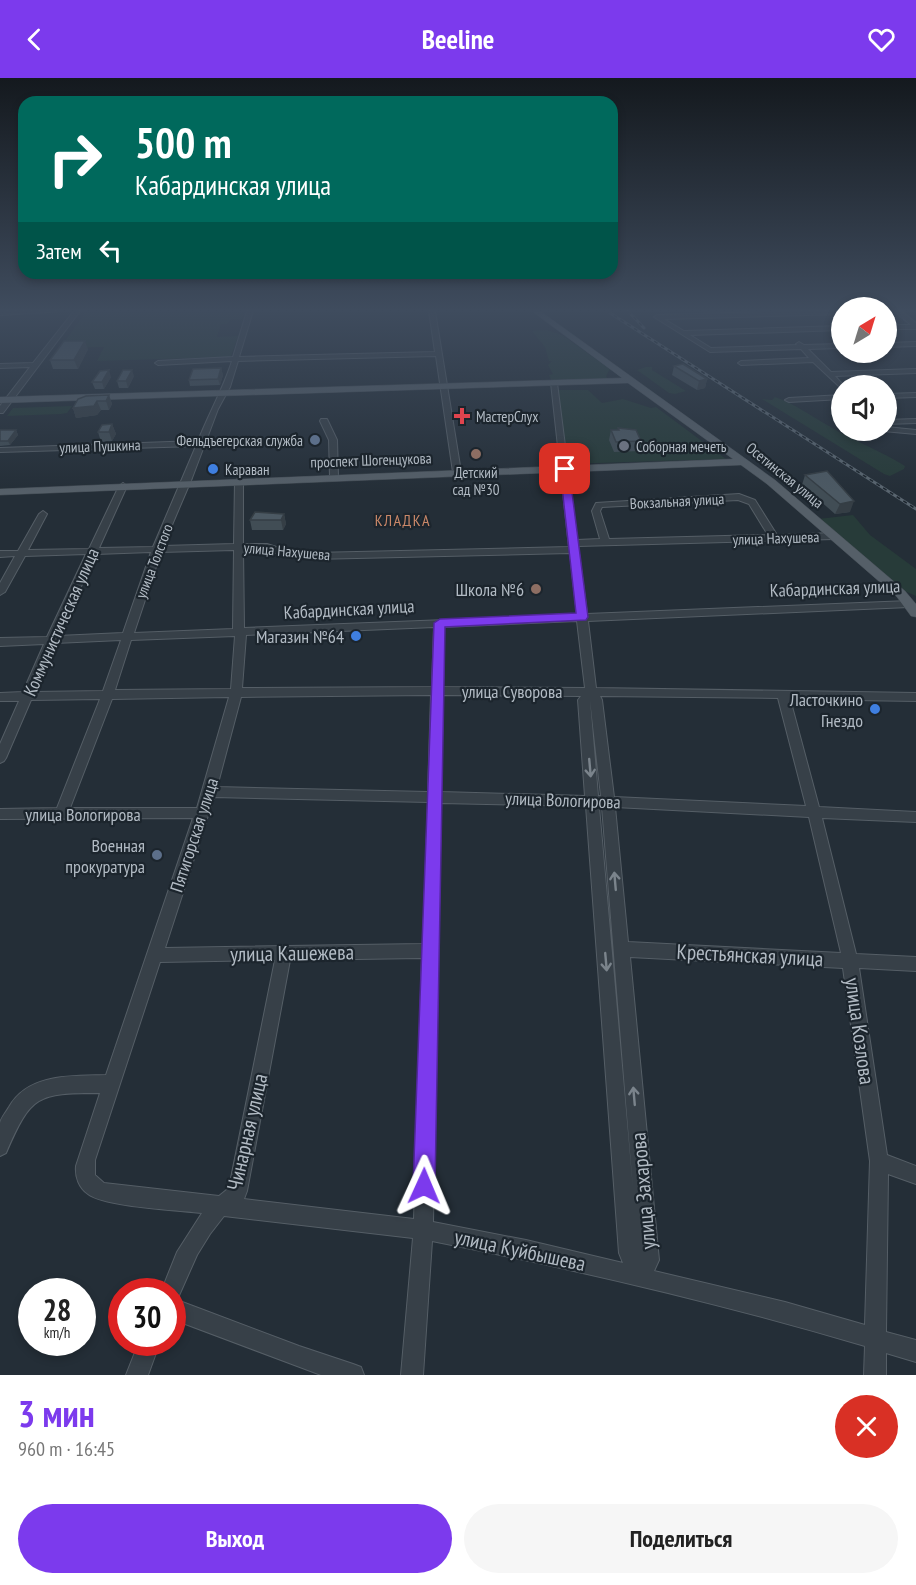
<!DOCTYPE html>
<html lang="ru">
<meta charset="utf-8">
<style>
:root{--surface:#fff;--page:#f6f6f6;--text:#222;--muted:#767676;--accent:#7c3aed}
body{margin:0;font-family:"PT Sans Narrow",sans-serif;background:var(--page);color:var(--text);height:100vh;display:flex;flex-direction:column;font-size:22px;white-space:nowrap}
*{box-sizing:border-box;margin:0}
p{font-size:20px;color:var(--muted)}
.icon{flex:none;width:33px;height:33px;fill:none;stroke:currentColor;stroke-width:2;stroke-linecap:round;stroke-linejoin:round}
.map{position:relative;height:1297px;overflow:hidden}
.drawer{display:flex;flex-direction:column;background:var(--surface);flex:1}
.drawer>*{flex:none}
.guide{position:absolute;left:18px;top:18px;width:600px;height:183px;border-radius:18px;box-shadow:0 3px 9px #0003;background:#00695c;color:#fff;overflow:hidden}
.needle{width:39px;rotate:38deg}
.fabs{position:absolute;left:831px;top:219px;display:grid;gap:12px}
.fabs a{display:grid;place-items:center;width:66px;height:66px;border-radius:50%;background:var(--surface);box-shadow:0 3px 9px #0003;font-size:30px}
.speed{position:absolute;left:18px;top:1200px;display:flex;gap:12px;font-size:30px;font-weight:700;text-align:center}
.speed>*{display:grid;place-content:center;width:78px;height:78px;border-radius:50%;background:var(--surface);box-shadow:0 3px 9px #0003;line-height:1}
.speed small{font-size:15px;font-weight:400}
.speed .limit{border:9px solid #d22;background:#fff;color:#111}
.pin{position:absolute;display:grid;place-items:center;width:51px;height:51px;color:#fff;margin:-26px;border-radius:12px;box-shadow:0 3px 9px #0006}
.me{position:absolute;width:66px;margin:-33px;rotate:1deg;stroke-linejoin:round;filter:drop-shadow(0 0 4px #0008)}
.turn{display:flex;align-items:center;gap:21px;height:126px;padding:0 18px;font-size:27px}
.turn .icon{width:78px;height:78px;stroke-width:2.5}
.turn b{display:block;font-size:42px;line-height:51px}
.then{display:flex;align-items:center;height:57px;padding:0 18px;background:#0003;gap:12px;font-size:22px}
.round{display:grid;place-items:center;flex:none;width:63px;height:63px;border-radius:32px;background:var(--page)}
.head{display:flex;align-items:center;justify-content:space-between;height:102px;padding:0 18px}
h1{font-size:36px;font-weight:600;line-height:45px;color:var(--accent)}
.button{display:flex;gap:12px;margin-top:auto;padding:12px 18px}
.button a{flex:1;height:69px;border-radius:36px;background:var(--accent);color:#fff;font-size:24px;font-weight:600;line-height:69px;text-align:center}
.button a+a{background:var(--page);color:var(--text)}
header{display:flex;justify-content:space-between;align-items:center;height:78px;padding:0 18px;background:var(--accent);color:#fff;font-size:27px;font-weight:600}
.map>svg:first-child{display:block}
</style>
<header><svg class="icon" aria-label="back" viewBox="0 0 24 24"><path d="M15 5l-7 7 7 7"/></svg>Beeline<svg class="icon" aria-label="heart" viewBox="0 0 24 24"><path d="M12 20l-8-8c-3-5 5-10 8-4 3-6 11-1 8 4z"/></svg></header>
<div class="map">
<svg width="916" height="1297" viewBox="0 0 916 1297">
<rect width="100%" height="100%" fill="#242e37"/>
<path fill="#273b39" d="M160,233H244L242,241H231L226,246H221L217,259L238,258L231,278L228,279L97,283L104,269L60,270L85,235Z
M546,252L562,257L610,291L606,298L608,301L551,302L549,297L553,296L548,287L552,283H549L545,269L532,253Z
M646,289H652V292L686,313L675,316L669,315L637,292Z
M557,312H588L602,325L623,321L651,330L656,329L726,381L565,386Z
M775,319C795,326 811,338 829,348C854,363 881,373 905,388L904,391L890,398L884,396L762,321L772,322Z
M72,328L67,335L61,336L7,338L13,330Z
M853,437L870,457L916,491V518L900,511L818,441Z"/>
<g fill="none" stroke-linecap="round" stroke-linejoin="round">
<defs>
<path id="minor" d="M0,233H63L0,237Z
M74,233H80L3,335H0V328L30,289L0,290V286L33,285Z
M247,233H253L239,279L435,274L429,233H435L461,394L457,396L453,394L436,278L238,283L230,309L218,331L192,400L163,468L234,466L235,403L239,400L243,403V466H267L286,472L313,475L569,469L551,305L554,303L557,305L577,462L600,461L592,433L596,425L739,416L755,422L777,457L834,455L839,458L834,461L578,468L587,536L909,523L914,526L909,529L588,543L596,610L916,615V623L790,621L819,729L916,734V744L822,740L856,876L916,879V893L859,890L887,1077L916,1088V1106L888,1096L886,1254L916,1262V1284L886,1275V1297H864L865,1268C723,1226 578,1192 432,1163L423,1297H401L413,1160L224,1138L210,1156L197,1177L177,1222L299,1268L353,1286L361,1289L364,1297H321L172,1241V1214H161L177,1174L202,1135C177,1132 105,1129 88,1116C79,1110 75,1099 76,1088L100,1015C37,1015 31,1017 6,1075L0,1078C0,1068 0,1055 0,1045C1,1040 6,1034 9,1029C28,995 72,998 106,997L193,740L0,741V731L57,730L100,621L31,622L6,680L4,683L0,685V666L19,623H0V615L23,614L44,566L0,568V560L47,559L86,476L25,478L5,514L0,517V505L15,478L0,479V473H18L39,436L43,433L47,436L28,472L89,471L119,408L123,405L127,408L99,470L153,469L196,368L0,374V370L198,363C209,335 223,311 232,283L158,287L155,285L158,283L233,279ZM738,422L749,426L768,457L609,461L600,433L602,429ZM234,472L233,551L134,555L161,474ZM243,472C267,472 289,478 313,481L570,475L577,537L244,550ZM151,474L123,555L58,558L96,476ZM577,543L585,610L443,609L444,549ZM434,549L432,609L242,610L246,557ZM235,558L231,611L115,612L131,562ZM121,562L103,613L34,614L55,565ZM431,617L428,714L217,709L241,619ZM443,617L581,618L578,622L585,718L441,714ZM600,618L778,620L806,728L614,719L602,622ZM229,619L197,730H70L112,621ZM590,622L601,718H598ZM214,719L428,724L423,866L165,870ZM441,725L586,728L619,1175L623,1185L526,1162L433,1144ZM599,729H602L633,1111ZM615,729L809,739L841,875L628,864ZM630,879L843,890L870,1083L865,1247L785,1224L654,1193L659,1182ZM422,880L414,1141L244,1121L247,1113L290,882ZM275,882L229,1110L219,1118L104,1105L95,1097V1082L160,884Z
M797,233H842V236L664,241L684,253L842,248V252L690,257L711,270L797,267L796,266L799,264L804,267L842,266V270L808,271L831,294L916,291V295L835,298L844,308H842V311L813,284L741,287L738,285L741,283L809,280L801,271L710,274L654,239L657,237Z
M894,233H901L916,245V251H886V247H911Z
M916,264V268L886,269V265Z
M916,315V319L886,320V316Z
M842,317V321L789,324L785,322L789,320Z
M321,341H327L337,362L338,399L334,401L330,399L329,362L320,343Z
M916,341V345L886,346V342Z
M886,349L916,352V356L883,353L886,352Z
M139,1264H160L148,1297H126Z"/>
<path id="major" d="M532,233H540L775,402L905,513L916,526V539L911,538L897,519L767,406L741,387L0,417V411L733,381L628,305L0,325V319L622,300Z"/>
</defs>
<use href="#minor" stroke="#555e66" stroke-width="2"/>
<use href="#major" stroke="#404951" stroke-width="1"/>
<use href="#minor" fill="#374048" fill-rule="evenodd"/>
<use href="#major" fill="#555f68" fill-rule="evenodd"/>
<defs>
<path id="rail" d="M607,233L916,431
M628,233L644,250"/>
</defs>
<use href="#rail" stroke="#59656f" stroke-width="3"/>
<use href="#rail" stroke="#1c252d" stroke-width="1.5" stroke-dasharray="4" stroke-linecap="butt"/>
</g>
<path fill="#414d55" d="M88,271L78,291H53L50,282Z
M674,288L707,301L705,310L697,312L672,297Z
M221,290L223,297L220,307L190,308L189,302Z
M134,298L128,310H119L117,303Z
M111,299L104,311H95L92,304Z
M109,317L112,326L109,332H101L97,337L76,340L73,330Z
M112,346L116,356L112,363L101,364L98,354Z
M618,350L641,363L640,373L614,374L609,362L611,352H618Z
M0,352H16L18,357L10,367L0,368Z
M805,397L850,434L835,436L802,407Z
M284,436L286,446L283,452H252L250,442Z"/>
<path fill="#353e45" d="M85,263L88,271L78,291L74,282Z
M221,290L223,297L220,307L218,301Z
M109,292L111,299L104,311L102,304Z
M132,292L134,298L128,310L126,303Z
M707,301L705,310L697,312L699,303Z
M109,317L112,326L109,332L106,323Z
M97,323L101,332L97,337L76,340L73,330Z
M112,346L116,356L112,363L109,354Z
M16,352L18,357L10,367L8,363Z
M854,423L850,434L835,436L840,426Z
M284,436L286,446L283,452L281,442Z"/>
<path fill="#4c5963" stroke="#353e45" stroke-width="1.5" d="M64,263H85L74,282H50Z
M683,286L707,301L699,303L674,288Z
M221,290L218,301L189,302L193,291Z
M109,292L102,304H92L100,293Z
M123,292H132L126,303H117Z
M109,317L106,323H97L94,328L73,330L78,321L86,318Z
M112,346L109,354H98L102,347Z
M618,350L636,352L641,363L616,364L611,352H619Z
M0,352H16L8,363H0Z
M827,393L854,423L840,426L805,397Z
M255,434L284,436L281,442H250Z"/>
<defs><path id="oneway-shaft" d="M-6 0H5M1.5-3L5.5 0L1.5 3" fill="none" stroke-width="1.6" stroke-linecap="round" stroke-linejoin="round" transform="scale(1.5)"/></defs>
<g stroke="#7b848c">
<use href="#oneway-shaft" transform="translate(590 690) rotate(85)"/>
<use href="#oneway-shaft" transform="translate(615 803) rotate(-95)"/>
<use href="#oneway-shaft" transform="translate(606 884) rotate(85)"/>
<use href="#oneway-shaft" transform="translate(634 1018) rotate(-95)"/>
</g>
<linearGradient id="sky" x2="0" y2="1"><stop stop-color="#14191e"/><stop offset="0.56" stop-color="#3f4c5e"/><stop offset="1" stop-color="#3f4c5e" stop-opacity="0"/></linearGradient>
<rect width="916" height="415" fill="url(#sky)"/>
<path fill="#7c3aed" stroke="#51269a" stroke-width="1.5" d="M565,388L569,391L588,539L586,542L445,549L435,1108L432,1115L424,1119L416,1115L413,1108L434,545L440,541L576,535L560,391Z"/>
<path fill="#e0444e" stroke="#1c252d" stroke-width="2" d="M459 329h6v6h6v6h-6v6h-6v-6h-6v-6h6z"/>
<g fill="#5c6f8a" stroke="#1c252d" stroke-width="2">
<circle cx="315" cy="362" r="6"/>
<circle cx="157" cy="777" r="6"/>
</g>
<circle fill="#6b7280" stroke="#1c252d" stroke-width="2" cx="624" cy="368" r="6"/>
<g fill="#8d6e63" stroke="#1c252d" stroke-width="2">
<circle cx="476" cy="376" r="6"/>
<circle cx="536" cy="511" r="6"/>
</g>
<g fill="#3f7fe0" stroke="#1c252d" stroke-width="2">
<circle cx="213" cy="391" r="6"/>
<circle cx="356" cy="558" r="6"/>
<circle cx="875" cy="631" r="6"/>
</g>
<g text-anchor="middle" dominant-baseline="central" stroke-width="4.5" stroke-linejoin="round" paint-order="stroke">
<g font-size="15" fill="#b2bbc4" stroke="#1c252d" text-anchor="start">
<text x="476" y="338">МастерСлух</text>
<text x="303" y="362" text-anchor="end">Фельдъегерская служба</text>
<text x="636" y="368">Соборная мечеть</text>
<text x="225" y="391">Караван</text>
<text x="476" y="394" text-anchor="middle">Детский<tspan x="476" dy="17">сад №30</tspan></text>
</g>
<g font-size="15" fill="#b2bbc4" stroke="#1c252d">
<text transform="translate(100 368) rotate(-2)">улица Пушкина</text>
<text transform="translate(371 382) rotate(-2)">проспект Шогенцукова</text>
<text transform="translate(785 397) rotate(39)">Осетинская улица</text>
<text transform="translate(677 423) rotate(-3)">Вокзальная улица</text>
<text transform="translate(776 460) rotate(-2)">улица Нахушева</text>
<text transform="translate(287 473) rotate(5)">улица Нахушева</text>
<text transform="translate(154 483) rotate(-69)">улица Толстого</text>
</g>
<g font-size="16" letter-spacing="1.5" fill="#c98768" stroke="#1c252d">
<text x="403" y="442">КЛАДКА</text>
</g>
<g font-size="18" fill="#b2bbc4" stroke="#1c252d">
<text transform="translate(835 510) rotate(-2)">Кабардинская улица</text>
<text transform="translate(349 531) rotate(-3)">Кабардинская улица</text>
<text transform="translate(61 544) rotate(-66)">Коммунистическая улица</text>
<text x="512" y="613">улица Суворова</text>
<text transform="translate(563 722) rotate(2)">улица Вологирова</text>
<text x="83" y="736">улица Вологирова</text>
<text transform="translate(194 757) rotate(-72)">Пятигорская улица</text>
</g>
<g font-size="18" fill="#b2bbc4" stroke="#1c252d" text-anchor="end">
<text x="524" y="511">Школа №6</text>
<text x="344" y="558">Магазин №64</text>
<text x="863" y="621">Ласточкино<tspan x="863" dy="21">Гнездо</tspan></text>
<text x="145" y="767">Военная<tspan x="145" dy="21">прокуратура</tspan></text>
</g>
<g font-size="21" fill="#b2bbc4" stroke="#1c252d">
<text transform="translate(292 875) rotate(-1)">улица Кашежева</text>
<text transform="translate(750 877) rotate(3)">Крестьянская улица</text>
<text transform="translate(860 953) rotate(82)">улица Козлова</text>
<text transform="translate(247 1054) rotate(-77)">Чинарная улица</text>
<text transform="translate(643 1113) rotate(-95)">улица Захарова</text>
<text transform="translate(520 1172) rotate(12)">улица Куйбышева</text>
</g>
</g>
</svg>
<div class="fabs">
<a><svg class="needle" viewBox="-14 -14 28 28"><path d="M0-13l5 13h-10z" fill="#e53935"/><path d="M0 13l5-13h-10z" fill="#767676"/></svg></a>
<a><svg class="icon" aria-label="sound" viewBox="0 0 24 24"><path d="M4 9h4l5-4v14l-5-4H4zM17 9q2 3 0 6"/></svg></a>
</div>
<div class="speed"><div>28<small>km/h</small></div><div class="limit">30</div></div>
<div class="pin" style="left:565px;top:391px;background:#d93025"><svg class="icon" aria-label="arrive" viewBox="0 0 24 24"><path d="M6 21V4h12l-3 4 3 4H6"/></svg></div>
<svg class="me" style="left:424px;top:1108px" viewBox="-20 -20 40 40"><path d="M0-17L14 15 0 8-14 15z" fill="#7c3aed" stroke="#fff" stroke-width="4"/></svg>
<div class="guide">
<div class="turn"><svg class="icon" aria-label="right" viewBox="0 0 24 24"><path d="M7 20v-9h11M14 6l5 5-5 5"/></svg><div><b>500 m</b>Кабардинская улица</div></div>
<div class="then">Затем<svg class="icon" aria-label="left" viewBox="0 0 24 24"><path d="M17 20v-9H6M10 6l-5 5 5 5"/></svg></div>
</div>
</div>
<section class="drawer">
<div class="head"><div><h1>3 мин</h1><p>960 m · 16:45</p></div><a class="round" style="background:#d93025;color:#fff"><svg class="icon" aria-label="close" viewBox="0 0 24 24"><path d="M6 6l12 12M18 6L6 18"/></svg></a></div>
<div class="button"><a>Выход</a><a>Поделиться</a></div>
</section>
